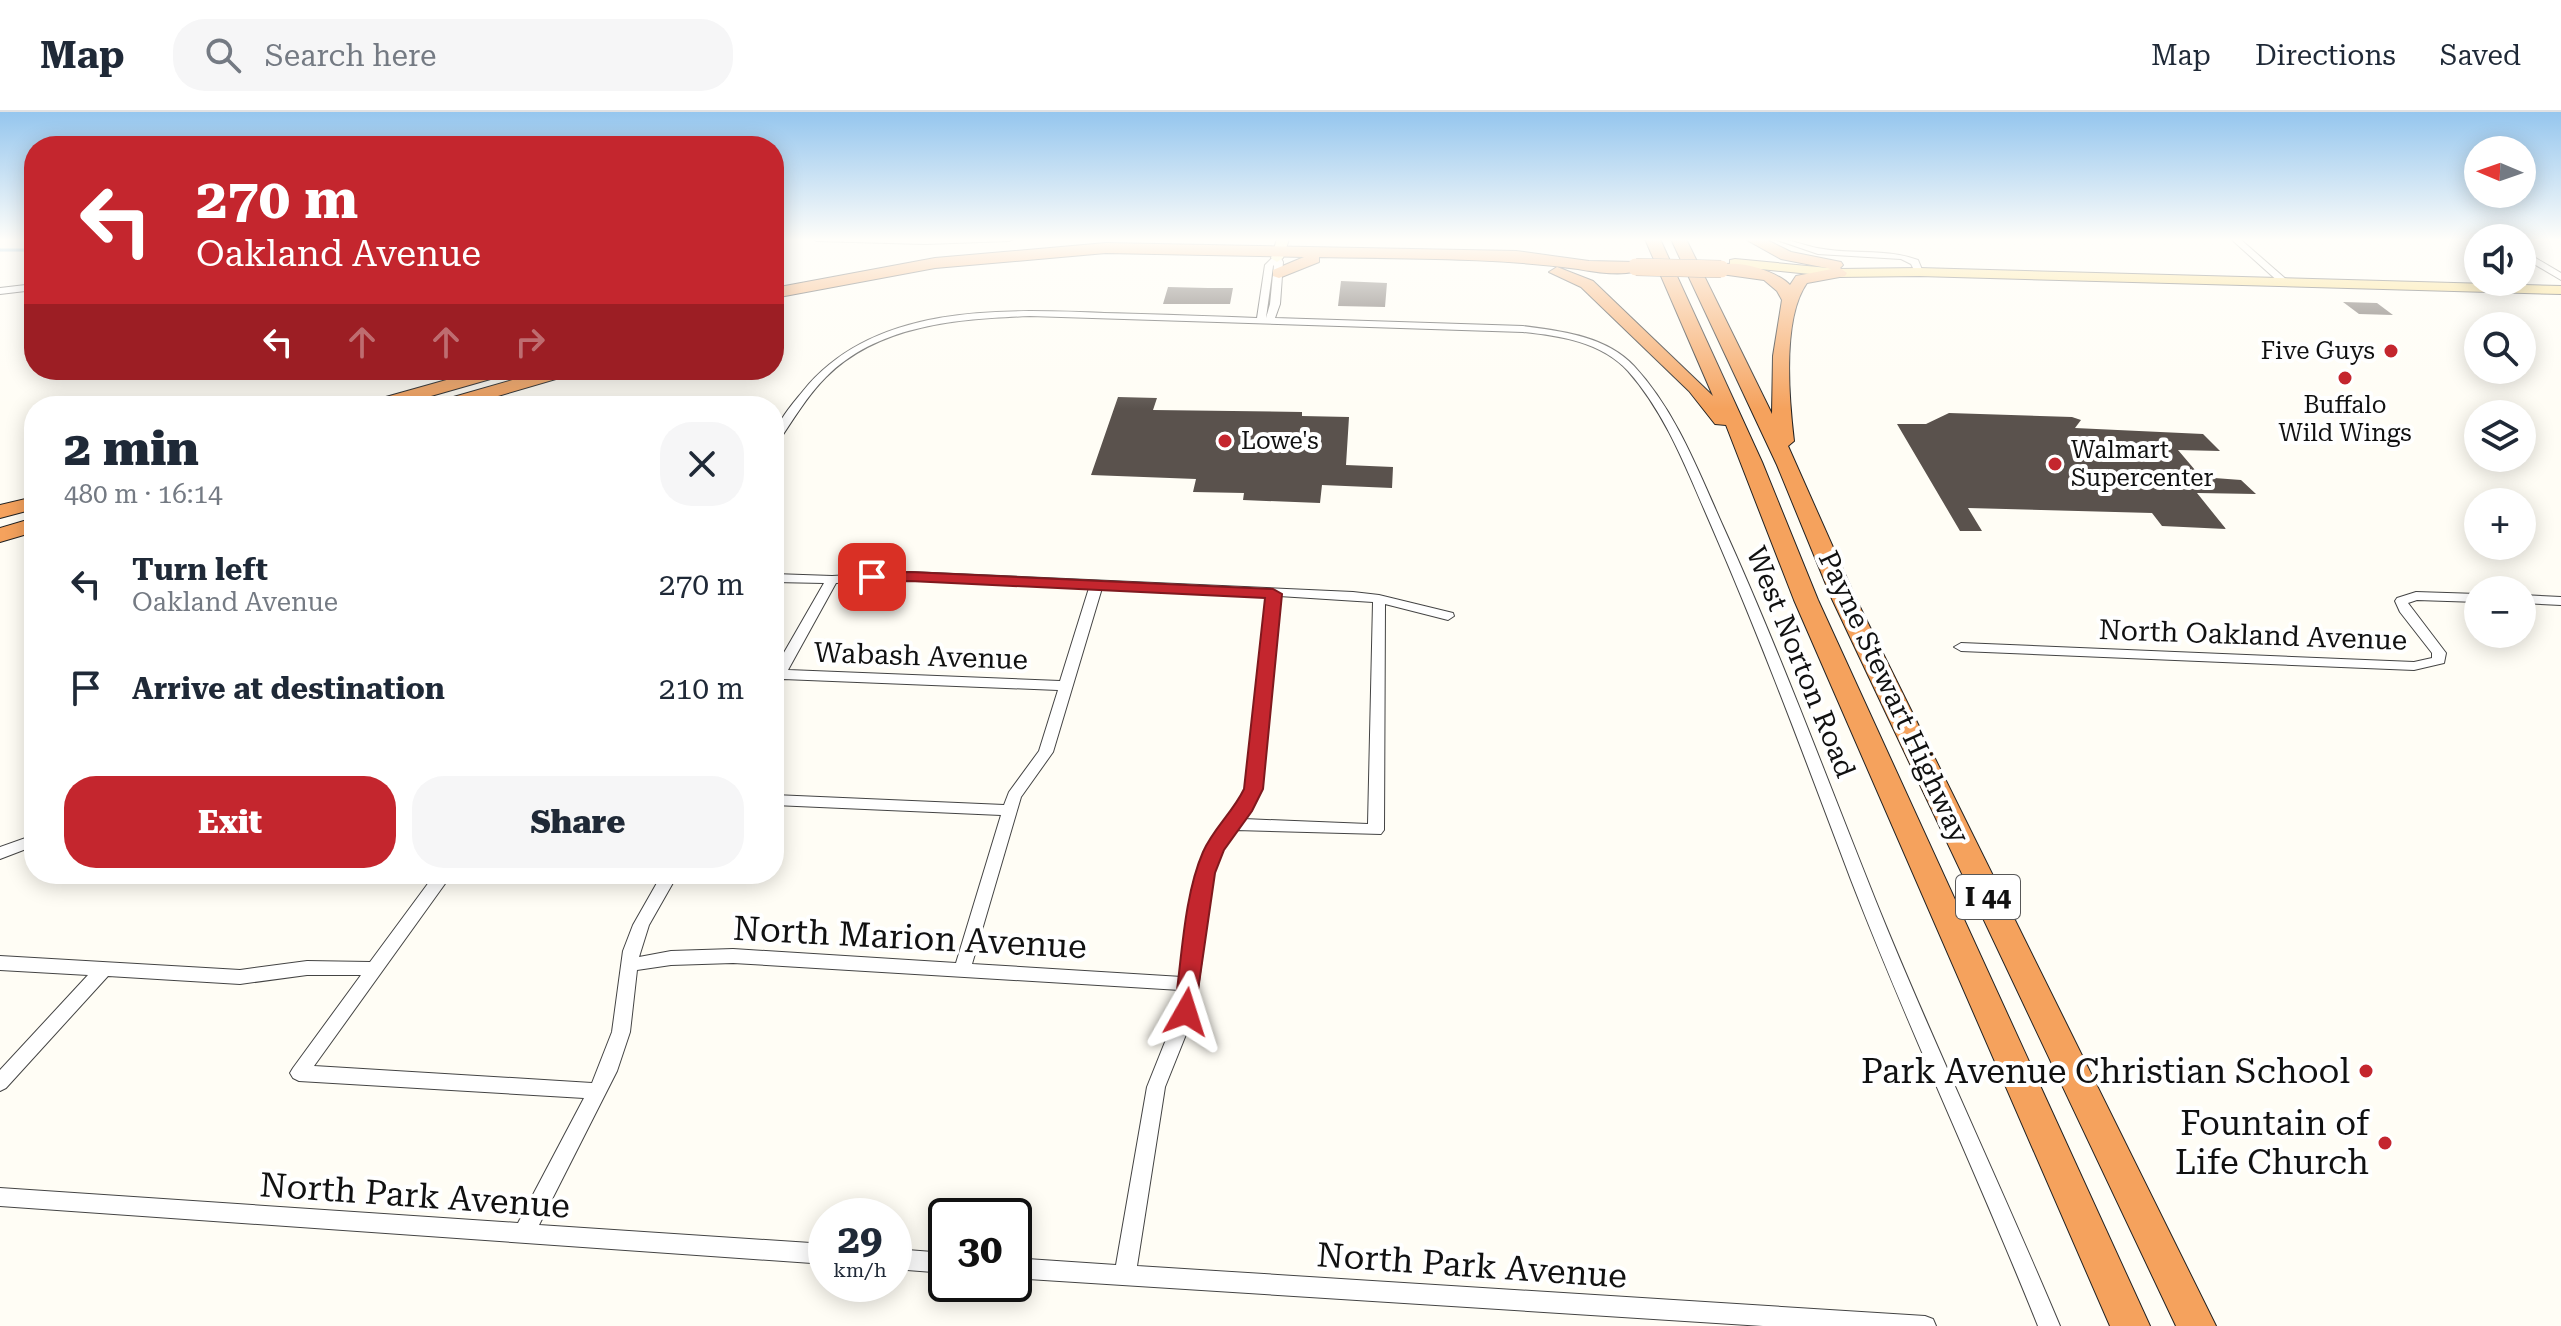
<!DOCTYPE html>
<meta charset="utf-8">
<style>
:root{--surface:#fff;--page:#f6f6f7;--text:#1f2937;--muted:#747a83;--line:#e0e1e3;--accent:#c4262e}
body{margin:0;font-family:"Roboto Serif",serif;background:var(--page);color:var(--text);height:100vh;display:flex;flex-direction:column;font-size:30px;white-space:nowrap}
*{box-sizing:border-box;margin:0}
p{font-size:26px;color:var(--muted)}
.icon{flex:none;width:44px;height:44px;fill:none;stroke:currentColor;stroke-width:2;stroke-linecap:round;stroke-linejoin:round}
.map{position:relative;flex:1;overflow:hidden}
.side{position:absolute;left:24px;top:284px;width:760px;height:488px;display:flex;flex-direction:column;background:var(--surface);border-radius:32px;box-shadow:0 4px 20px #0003}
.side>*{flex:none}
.banner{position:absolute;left:24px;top:24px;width:760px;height:244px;border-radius:32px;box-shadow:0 4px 20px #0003;background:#c4262e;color:#fff;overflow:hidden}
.needle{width:52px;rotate:272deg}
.buttons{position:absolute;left:2464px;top:24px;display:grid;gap:16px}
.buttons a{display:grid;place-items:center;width:72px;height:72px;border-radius:50%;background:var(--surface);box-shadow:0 4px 20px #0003;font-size:40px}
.speed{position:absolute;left:808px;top:1086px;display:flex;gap:16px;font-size:40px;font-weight:700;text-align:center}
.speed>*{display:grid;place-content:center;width:104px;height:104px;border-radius:50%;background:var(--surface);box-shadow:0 4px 20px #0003;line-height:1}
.speed small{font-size:20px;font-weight:400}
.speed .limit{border:4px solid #111;border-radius:12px;background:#fff;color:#111}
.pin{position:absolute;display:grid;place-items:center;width:68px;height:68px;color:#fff;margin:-34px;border-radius:16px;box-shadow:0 4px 12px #0006}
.me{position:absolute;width:88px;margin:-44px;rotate:6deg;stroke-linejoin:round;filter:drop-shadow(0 0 6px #0008)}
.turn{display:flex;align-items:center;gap:28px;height:168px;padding:0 40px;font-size:36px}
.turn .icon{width:104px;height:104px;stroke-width:2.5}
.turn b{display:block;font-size:56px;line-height:68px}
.lanes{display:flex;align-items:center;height:76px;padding:0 40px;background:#0003;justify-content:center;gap:40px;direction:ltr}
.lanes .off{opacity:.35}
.round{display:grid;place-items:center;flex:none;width:84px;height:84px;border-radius:32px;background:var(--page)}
.overview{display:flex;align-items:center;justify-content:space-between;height:136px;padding:0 40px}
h1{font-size:48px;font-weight:800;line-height:60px}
.cta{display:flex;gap:16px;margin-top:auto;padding:16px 40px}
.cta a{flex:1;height:92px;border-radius:32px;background:var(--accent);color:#fff;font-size:32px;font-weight:800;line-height:92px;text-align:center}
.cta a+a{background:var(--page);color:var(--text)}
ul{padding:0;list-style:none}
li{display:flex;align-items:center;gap:24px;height:104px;padding:0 40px}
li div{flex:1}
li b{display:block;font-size:30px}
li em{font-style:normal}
header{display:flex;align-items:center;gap:48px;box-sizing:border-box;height:112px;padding:0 40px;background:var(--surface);border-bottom:2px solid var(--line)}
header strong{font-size:38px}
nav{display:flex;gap:44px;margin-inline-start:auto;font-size:28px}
.search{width:560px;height:72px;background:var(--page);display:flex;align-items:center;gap:20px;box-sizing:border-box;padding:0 28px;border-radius:32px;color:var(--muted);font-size:30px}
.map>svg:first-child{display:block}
</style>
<header>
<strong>Map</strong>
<div class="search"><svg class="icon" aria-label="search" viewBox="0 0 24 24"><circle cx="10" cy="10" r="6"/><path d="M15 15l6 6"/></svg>Search here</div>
<nav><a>Map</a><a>Directions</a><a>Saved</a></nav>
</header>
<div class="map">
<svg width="2561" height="1214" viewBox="0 0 2561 1214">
<rect width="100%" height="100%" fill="#fffdf5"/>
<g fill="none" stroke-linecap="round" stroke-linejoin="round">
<path stroke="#3f96cf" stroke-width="3" d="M0,138H34"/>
</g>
<path fill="#5a524d" d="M1341,169L1387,171L1385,195L1338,194Z
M1168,175L1208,176H1233L1230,192H1163Z
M2343,190L2377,191L2393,203L2359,202Z
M1118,285L1157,286L1153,298L1302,300V304L1349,305L1346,353L1393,355L1392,376L1322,373L1320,391L1243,388L1244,381L1193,380L1196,367L1091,363Z
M1949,301L2072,305L2081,308L2075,316L2203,322L2220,339L2178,338L2201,365L2241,368L2256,382L2197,381L2226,417L2162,414L2152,401L1968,396L1982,419H1960L1897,312H1926Z"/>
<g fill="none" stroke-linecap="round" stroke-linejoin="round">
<defs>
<path id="street" d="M813,127H1013L1009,129L925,132L817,129Z
M1774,127C1790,127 1802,133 1817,136C1851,143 1886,136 1918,148L1923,160L1916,162L1911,152L1901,147L1818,142Z
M2231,127H2240L2287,168V172H2281Z
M2522,138L2561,161V168L2522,145Z
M1274,144H1280L1283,150L1280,192L1275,206L1523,214C1562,219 1606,224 1634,254C1675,298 1698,358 1722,412C1778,535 1825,662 1875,787C1933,931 2000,1071 2060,1214H2038C1978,1064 1909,918 1851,768C1806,649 1762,530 1711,413C1688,361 1667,303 1628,259C1601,230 1561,224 1523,220L1030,204C959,207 879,212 826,265C807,284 793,308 778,330L774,331C774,312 791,294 803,279C874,191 1002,197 1104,201C1155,202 1206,204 1257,206L1265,153ZM1274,153L1270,192L1266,206L1273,154Z
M34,172V178L0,182V176Z
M910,460L1353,480L1379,483L1453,501L1454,504L1448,508L1385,492L1384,718L1381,722L1236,718L1222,737L1213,761L1195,900L1165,975L1137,1154L1925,1204L1933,1207L1936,1214H1763L1014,1166V1146L1116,1153L1147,975L1177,900L1180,878L733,851L671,853L637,858L630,920L617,959L539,1113L826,1132V1152L0,1094V1076L518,1111L584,986L299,969L293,966L290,961L293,956L361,863H307L240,872L108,864L6,976L0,979V958L88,863L0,858V844L240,858L307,849L370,850L435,762H452L314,954L592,971L612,920L623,839L633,813L662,762H678L649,813L639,845L671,839L733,837L956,851L1001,703L774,693V683L1004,693L1009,680L1039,639L1058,578L783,567L781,570L774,571V558L824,471L774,470V462L832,464ZM910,468L1089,476L1060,569L788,558L836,471ZM1102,476L1267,484L1246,677C1236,699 1219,713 1208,734C1190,769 1188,826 1182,865L972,852L1021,685L1053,640ZM1279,484L1373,490L1368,712L1244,707L1260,677Z
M2416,480L2478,482V490L2417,488L2408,491L2446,541L2444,551L2414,558L1961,539L1954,535L1961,531L2414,550L2432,546V541L2400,500L2395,489L2397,486Z
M2522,483L2561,485V493L2522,491Z
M34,723V734L0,747V735Z
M894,1137L946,1141V1161L894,1157Z"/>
<path id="secondary" d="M1277,127H1289L1283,146L1277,150L1271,146Z"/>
<path id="primary" d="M1735,147L1839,157L1919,156L2561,174V182L1919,164L1839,165L1730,154V148Z"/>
<path id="highway" d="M1645,127H1660L1762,350L1818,488L2150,1214H2110L1794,488L1726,313L1715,312L1689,279L1581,175L1549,160L1557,155L1593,169L1713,284Z
M1671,127H1686L1772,302L1773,244L1782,188L1777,179L1764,168L1721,162L1713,157C1729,144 1776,158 1790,173L1796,164L1832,157L1781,147L1745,127H1765L1791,140L1841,150L1843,153L1840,156L1847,161L1845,164L1807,171C1782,206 1789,287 1794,329L1788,334L1856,487L2216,1214H2176L1832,487L1777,353Z
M1106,131L1516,139L1589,149L1636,150L1644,155C1632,166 1594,160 1578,157C1492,145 1406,147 1319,145V150L1279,166L1273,164V158L1304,145L1106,141L935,156L774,186V176L935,146Z
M482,258H511L508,262L396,294H365L368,290Z
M547,258H576L573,262L464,294H433L436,290Z
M34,385V397L0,406V393Z
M34,406V420L0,430V416Z"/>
</defs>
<use href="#street" stroke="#444" stroke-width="2"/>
<use href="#secondary" stroke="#333" stroke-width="2"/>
<use href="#primary" stroke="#222" stroke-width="2"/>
<use href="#highway" stroke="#222" stroke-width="2"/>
<use href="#street" fill="#fff" fill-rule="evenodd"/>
<use href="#secondary" fill="#fff6b0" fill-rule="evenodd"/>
<use href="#primary" fill="#f9d66b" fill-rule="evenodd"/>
<use href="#highway" fill="#f5a25d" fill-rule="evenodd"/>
<defs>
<path id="highway-bridge" d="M1636,155L1721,157"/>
</defs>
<use href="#highway-bridge" stroke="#222" stroke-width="18" stroke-linecap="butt"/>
<use href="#highway-bridge" stroke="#f5a25d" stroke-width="17"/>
</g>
<linearGradient id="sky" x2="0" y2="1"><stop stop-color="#95c6ee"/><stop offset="0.43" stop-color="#fffefa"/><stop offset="1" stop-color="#fffefa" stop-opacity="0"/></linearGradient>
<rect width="2561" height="297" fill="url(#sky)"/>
<path fill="#c4262e" stroke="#7f191e" stroke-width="2" d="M910,460L1273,477L1282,482L1263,677L1252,699L1224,738L1215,761L1194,906L1186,909L1178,906L1174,900C1182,850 1183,786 1203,740C1213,717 1233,700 1244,677L1265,486L910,469L872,470L864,465L872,461Z"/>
<g fill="#c4262e" stroke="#fff" stroke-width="3">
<circle cx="2391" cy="239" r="8"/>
<circle cx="2345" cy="266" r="8"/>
<circle cx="1225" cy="329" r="8"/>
<circle cx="2055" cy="352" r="8"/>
<circle cx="2366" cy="959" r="8"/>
<circle cx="2385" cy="1031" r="8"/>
</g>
<g text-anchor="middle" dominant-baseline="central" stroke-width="8" stroke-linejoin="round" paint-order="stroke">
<g font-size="24" fill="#111" stroke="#fff" text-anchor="start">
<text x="2375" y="239" text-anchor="end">Five Guys</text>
<text x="2345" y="293" text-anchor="middle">Buffalo<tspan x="2345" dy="28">Wild Wings</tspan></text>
<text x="1241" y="329">Lowe's</text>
<text x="2071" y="338">Walmart<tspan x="2071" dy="28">Supercenter</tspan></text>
</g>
<rect fill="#fff" stroke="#585858" stroke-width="2" x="1956" y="763" width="64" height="44" rx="6"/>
<g font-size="26" font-weight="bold" fill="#111">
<text x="1988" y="785">I 44</text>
</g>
<g font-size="28" fill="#111" stroke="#fff">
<text transform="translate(2253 523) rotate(2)">North Oakland Avenue</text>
<text transform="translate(921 544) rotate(2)">Wabash Avenue</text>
<text transform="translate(1801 550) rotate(68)">West Norton Road</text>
<text transform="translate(1894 585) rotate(65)">Payne Stewart Highway</text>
</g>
<g font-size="34" fill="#111" stroke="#fff">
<text transform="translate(910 825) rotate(3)">North Marion Avenue</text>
<text transform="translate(415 1083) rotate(4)">North Park Avenue</text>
<text transform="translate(1472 1153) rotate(4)">North Park Avenue</text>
</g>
<g font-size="34" fill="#111" stroke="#fff" text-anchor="end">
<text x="2350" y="959">Park Avenue Christian School</text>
<text x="2369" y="1011">Fountain of<tspan x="2369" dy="39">Life Church</tspan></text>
</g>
</g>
</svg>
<div class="buttons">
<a><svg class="needle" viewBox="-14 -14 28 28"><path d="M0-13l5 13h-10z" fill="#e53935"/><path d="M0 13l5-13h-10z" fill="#747a83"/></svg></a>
<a><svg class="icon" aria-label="sound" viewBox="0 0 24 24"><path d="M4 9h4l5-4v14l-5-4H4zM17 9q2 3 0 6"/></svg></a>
<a><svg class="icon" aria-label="search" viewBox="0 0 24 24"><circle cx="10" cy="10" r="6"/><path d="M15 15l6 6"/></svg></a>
<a><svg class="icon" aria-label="layers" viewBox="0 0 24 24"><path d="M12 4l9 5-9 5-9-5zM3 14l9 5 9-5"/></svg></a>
<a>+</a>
<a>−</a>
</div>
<div class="speed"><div>29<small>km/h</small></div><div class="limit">30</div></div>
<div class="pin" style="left:872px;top:465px;background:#d93025"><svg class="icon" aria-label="arrive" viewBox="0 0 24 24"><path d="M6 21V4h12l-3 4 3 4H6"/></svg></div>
<svg class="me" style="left:1186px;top:900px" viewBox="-20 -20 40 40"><path d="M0-17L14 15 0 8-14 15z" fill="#c4262e" stroke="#fff" stroke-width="4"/></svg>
<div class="banner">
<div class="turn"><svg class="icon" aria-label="left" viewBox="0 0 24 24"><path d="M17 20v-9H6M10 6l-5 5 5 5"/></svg><div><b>270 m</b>Oakland Avenue</div></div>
<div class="lanes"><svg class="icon" aria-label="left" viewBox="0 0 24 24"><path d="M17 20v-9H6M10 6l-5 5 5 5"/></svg><svg class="icon off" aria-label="ahead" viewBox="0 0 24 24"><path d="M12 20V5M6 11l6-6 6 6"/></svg><svg class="icon off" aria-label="ahead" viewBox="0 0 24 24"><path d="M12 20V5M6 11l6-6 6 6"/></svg><svg class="icon off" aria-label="right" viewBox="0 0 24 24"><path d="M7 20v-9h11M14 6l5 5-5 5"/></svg></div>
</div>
<section class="side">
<div class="overview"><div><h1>2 min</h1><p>480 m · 16:14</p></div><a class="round"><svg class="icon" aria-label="close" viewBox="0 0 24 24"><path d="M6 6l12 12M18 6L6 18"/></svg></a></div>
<ul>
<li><svg class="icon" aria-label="left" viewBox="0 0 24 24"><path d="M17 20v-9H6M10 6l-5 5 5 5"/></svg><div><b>Turn left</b><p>Oakland Avenue</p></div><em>270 m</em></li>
<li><svg class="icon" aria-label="arrive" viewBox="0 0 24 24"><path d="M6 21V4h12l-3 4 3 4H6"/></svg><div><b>Arrive at destination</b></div><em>210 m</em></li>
</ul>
<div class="cta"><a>Exit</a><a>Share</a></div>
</section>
</div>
